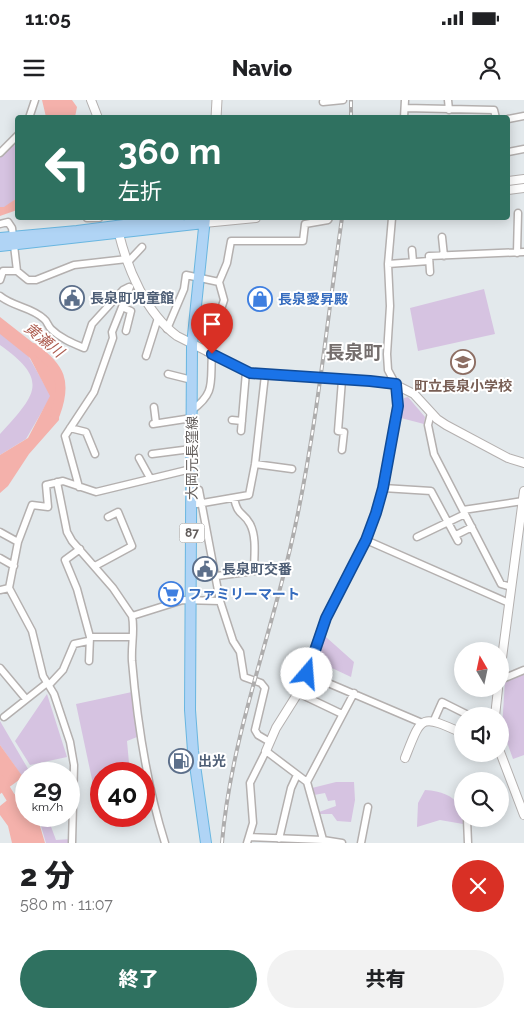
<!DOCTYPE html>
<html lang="ja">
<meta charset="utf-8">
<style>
:root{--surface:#fff;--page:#f2f2f2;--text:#202124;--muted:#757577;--accent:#2f7160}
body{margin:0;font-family:Raleway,"Noto Sans JP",sans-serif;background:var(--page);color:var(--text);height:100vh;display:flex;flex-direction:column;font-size:19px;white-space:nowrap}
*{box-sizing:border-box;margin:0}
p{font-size:16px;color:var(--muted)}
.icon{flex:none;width:28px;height:28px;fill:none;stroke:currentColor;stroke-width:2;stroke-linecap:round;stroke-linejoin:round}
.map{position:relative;height:743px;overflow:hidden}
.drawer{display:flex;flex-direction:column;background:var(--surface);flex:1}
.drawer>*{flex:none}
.guide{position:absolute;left:15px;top:15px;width:495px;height:105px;border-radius:5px;box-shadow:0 2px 12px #0003;background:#2f7160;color:#fff;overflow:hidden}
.needle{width:32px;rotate:351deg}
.controls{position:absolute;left:454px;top:542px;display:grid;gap:10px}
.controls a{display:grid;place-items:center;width:55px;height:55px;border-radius:50%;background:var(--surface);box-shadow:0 2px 12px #0003;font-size:25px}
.speed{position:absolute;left:15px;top:662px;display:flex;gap:10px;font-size:25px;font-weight:700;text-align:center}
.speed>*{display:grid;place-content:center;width:65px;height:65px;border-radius:50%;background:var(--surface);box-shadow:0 2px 12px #0003;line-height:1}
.speed small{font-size:12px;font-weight:400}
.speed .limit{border:8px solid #d22;background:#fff;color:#111}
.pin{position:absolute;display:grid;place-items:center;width:42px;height:42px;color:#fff;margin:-51px -21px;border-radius:50% 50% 50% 0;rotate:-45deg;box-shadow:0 0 5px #0007}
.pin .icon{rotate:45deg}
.me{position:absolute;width:55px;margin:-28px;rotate:18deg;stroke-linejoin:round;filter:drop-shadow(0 0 4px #0008)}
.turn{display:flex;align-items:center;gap:18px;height:105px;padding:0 20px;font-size:22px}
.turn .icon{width:65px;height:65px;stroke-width:2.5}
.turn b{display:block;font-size:35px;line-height:42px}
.round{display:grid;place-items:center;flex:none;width:52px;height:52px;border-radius:26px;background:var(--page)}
.head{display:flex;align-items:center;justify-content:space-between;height:85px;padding:0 20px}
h1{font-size:30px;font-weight:800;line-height:38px}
.primary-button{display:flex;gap:10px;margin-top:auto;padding:10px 20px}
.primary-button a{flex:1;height:58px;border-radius:30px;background:var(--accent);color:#fff;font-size:20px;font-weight:800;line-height:58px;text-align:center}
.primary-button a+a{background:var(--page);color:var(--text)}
.status{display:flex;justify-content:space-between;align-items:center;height:35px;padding:0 25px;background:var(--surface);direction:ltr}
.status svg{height:14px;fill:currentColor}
header{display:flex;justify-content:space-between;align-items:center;height:65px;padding:0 20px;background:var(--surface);font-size:22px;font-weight:800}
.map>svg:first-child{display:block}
</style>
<div class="status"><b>11:05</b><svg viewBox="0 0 49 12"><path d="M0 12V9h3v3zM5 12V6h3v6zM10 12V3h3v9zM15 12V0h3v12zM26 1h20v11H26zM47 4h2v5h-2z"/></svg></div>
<header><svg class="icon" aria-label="menu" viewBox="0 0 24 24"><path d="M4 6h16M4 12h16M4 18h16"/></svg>Navio<svg class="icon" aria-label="person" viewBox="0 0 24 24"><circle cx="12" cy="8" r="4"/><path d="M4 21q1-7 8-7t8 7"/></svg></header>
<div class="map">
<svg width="524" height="743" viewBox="0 0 524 743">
<rect width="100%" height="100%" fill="#e3e9ec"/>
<path fill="#d6c3e1" d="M17,40V98L4,108L0,107V57Z
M484,189L495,234L418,251L410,208Z
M0,232L26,252L51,296L26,339L0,355V334C35,295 51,281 0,245Z
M408,297L425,317L424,324L401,318L404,298Z
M326,537L354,562L351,577L317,561L322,540Z
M524,574V655L513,659L502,628L505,581Z
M132,592L142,635L127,641L130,674H101V702L97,703L76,604Z
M47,594L67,657L30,665L15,641Z
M0,621L31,674H26V694L22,689L24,679L0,645Z
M336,682H354L355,700L351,722L337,721L332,714H319V712L336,706L335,700L328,701L325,693L314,695L312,688Z
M425,690C442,691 451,695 462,707L463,724L440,720L417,727L418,703Z
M38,716H47L56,740L71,739L73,743H46Z"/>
<path fill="#f4b1ab" d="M42,0H72L77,7L75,17H46Z
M17,98V110L0,116V107H4Z
M0,217L37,246L60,280L59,320L29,354L8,386L0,393V355L28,338L50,296L30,258L0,234Z
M0,645L23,677L0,694Z
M21,689L26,696V716H37L45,743H12L8,726L0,715V706Z"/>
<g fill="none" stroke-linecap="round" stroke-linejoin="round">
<path stroke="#f4b1ab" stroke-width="10" d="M33,248C60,267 67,282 55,314
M0,680L17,708"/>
<defs>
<path id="minor" d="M448,0L449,10
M323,2L343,0
M405,8L494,10L496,18
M29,18L35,0
M404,18L405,0
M508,19L524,16
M508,52L524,49
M0,53L18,35
M87,118H99
M392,118L388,164L390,206L387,254L388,270L396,285
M0,124L8,122L12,128L17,171H3L0,180
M442,137L444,156
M412,150L413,162
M517,153L518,113
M128,162L142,147
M388,164L429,161
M17,171L28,180H36L74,165L127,159
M430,172L429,156L524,152
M0,196C13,207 32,207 44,219C47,221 48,226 51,229C60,238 72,243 84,248L92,224L123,190L129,187
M122,207L131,211L126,231
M167,229L184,189L186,175L219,182L227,163L231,141H303L305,124L328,120L329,118
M207,252L224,200L219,182
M146,256L158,218
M168,274L192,280
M154,307L156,323
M192,310C216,293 210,282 212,254
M431,313L428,325L434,354L501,484L511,487
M232,320L242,321
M153,324L192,318
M70,328L86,332L95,354
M241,331L246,272
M342,350L344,332L338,331L342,280
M152,354L191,349
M139,358L150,378
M255,364L292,369
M57,382L67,432L72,441L113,488L132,516
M79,387L65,336L94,292L113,238L112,232L130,187
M383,388L431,391L458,441
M191,391L199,390L220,501L233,541L240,552L244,577L261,583L265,588L255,630L258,635L270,642
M197,404L249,395L255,364L265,275
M463,410L523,401
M0,432L18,442
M456,435L472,427
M417,437L465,414
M366,440L509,503
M80,449L65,460L77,489L90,537L89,561
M0,458L14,466
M95,466L132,446L118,412L108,417
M217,476L254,471C254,457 257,437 250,424C243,411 238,417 234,398
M0,490L9,488
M90,537H131
M0,568L26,599
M307,574L422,623
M500,580L524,570
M49,585L63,570L74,544L88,541
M298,593L342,614
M4,617L47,583
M434,620L442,602L470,616
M307,682L354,593
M467,719L468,743
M249,737L323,740L342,743
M279,739L291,688L297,675
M72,743L74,665L70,642L54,594L43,576L32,531L9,488L18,442L32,405L48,407L46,385L63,381L96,392L191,369
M165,743C147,686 137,620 132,561C131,545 135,530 132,516L183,500L220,501
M247,743L253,723L250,683L266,651L307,682L324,743
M361,743L368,707"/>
<path id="tertiary" d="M91,0L98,18
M508,81L524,79
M508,90L524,88
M204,123L256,118
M119,134C128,170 146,213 177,236L250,273L370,281L396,285L414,294L437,319L446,325L508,358L524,363
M500,573L524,391
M495,616L498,589
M266,651L276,628L298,593L326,518L366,440L376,413L383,388L398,306L396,285
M500,652L524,715
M405,658C422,615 420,614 462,633"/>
<path id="secondary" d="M216,18L217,0"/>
<path id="primary" d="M205,118L192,245L190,610L193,651L206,743
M0,138L77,131L179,118
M0,146L204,123"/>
</defs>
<use href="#minor" stroke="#b4b0af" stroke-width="9"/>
<use href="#tertiary" stroke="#b4b0af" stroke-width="10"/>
<use href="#secondary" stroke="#b7b2b0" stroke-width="11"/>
<use href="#primary" stroke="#69b6e0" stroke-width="12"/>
<use href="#minor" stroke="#fff" stroke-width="6"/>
<use href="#tertiary" stroke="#fff" stroke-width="8"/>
<use href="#secondary" stroke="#fff" stroke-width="9"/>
<use href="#primary" stroke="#b0d4f5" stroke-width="10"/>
<defs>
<path id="rail" d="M351,18V0
M222,743C231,635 273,532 295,427C317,325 327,221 342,118"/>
</defs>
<use href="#rail" stroke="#aeadad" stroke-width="4"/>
<use href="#rail" stroke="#fff" stroke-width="2" stroke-dasharray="5.5" stroke-linecap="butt"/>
</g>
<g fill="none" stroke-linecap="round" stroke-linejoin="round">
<defs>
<path id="route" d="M212,254L250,273L370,281L396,284L398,306L383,388L376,413L366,440L326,518L307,574"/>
</defs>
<use href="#route" stroke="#114b97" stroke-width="12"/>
<use href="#route" stroke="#1a73e8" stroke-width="9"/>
</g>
<defs>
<symbol id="civic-ring" viewBox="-11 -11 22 22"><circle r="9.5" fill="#fff" stroke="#5c6f8a" stroke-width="1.5"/><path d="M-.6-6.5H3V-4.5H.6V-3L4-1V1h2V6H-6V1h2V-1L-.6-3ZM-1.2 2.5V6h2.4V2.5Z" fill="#5c6f8a"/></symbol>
<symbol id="shop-ring" viewBox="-11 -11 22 22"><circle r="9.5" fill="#fff" stroke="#3f7fe0" stroke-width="1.5"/><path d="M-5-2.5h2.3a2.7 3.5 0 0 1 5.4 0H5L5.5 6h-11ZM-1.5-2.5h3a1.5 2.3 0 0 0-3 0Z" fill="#3f7fe0"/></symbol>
<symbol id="school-ring" viewBox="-11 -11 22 22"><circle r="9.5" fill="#fff" stroke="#8d6e63" stroke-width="1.5"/><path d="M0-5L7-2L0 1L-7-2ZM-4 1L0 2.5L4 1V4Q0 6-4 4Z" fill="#8d6e63"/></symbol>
<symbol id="supermarket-ring" viewBox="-11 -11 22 22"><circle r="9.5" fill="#fff" stroke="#3f7fe0" stroke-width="1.5"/><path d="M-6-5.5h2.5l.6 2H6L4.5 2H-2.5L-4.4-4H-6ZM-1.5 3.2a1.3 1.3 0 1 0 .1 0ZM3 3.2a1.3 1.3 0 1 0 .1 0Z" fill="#3f7fe0"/></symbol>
<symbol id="fuel-ring" viewBox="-11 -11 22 22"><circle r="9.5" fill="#fff" stroke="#5c6f8a" stroke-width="1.5"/><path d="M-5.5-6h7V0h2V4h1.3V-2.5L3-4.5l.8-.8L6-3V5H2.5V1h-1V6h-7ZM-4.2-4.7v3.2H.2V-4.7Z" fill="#5c6f8a"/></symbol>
</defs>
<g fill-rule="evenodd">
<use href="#civic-ring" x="58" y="184" width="28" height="28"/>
<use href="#shop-ring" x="246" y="185" width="28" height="28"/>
<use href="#school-ring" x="449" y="248" width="28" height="28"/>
<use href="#civic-ring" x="191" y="455" width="28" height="28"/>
<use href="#supermarket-ring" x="157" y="480" width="28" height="28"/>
<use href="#fuel-ring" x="167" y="647" width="28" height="28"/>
</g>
<g text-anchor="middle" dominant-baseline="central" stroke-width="4" stroke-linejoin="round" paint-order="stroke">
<rect fill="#fff" stroke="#918e8c" stroke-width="1" x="179.5" y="423.5" width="25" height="19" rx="4"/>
<g font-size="12" font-weight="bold" fill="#625d5b">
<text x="192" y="433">87</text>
</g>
<g font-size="14" font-weight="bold" fill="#4e5e75" stroke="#fff" text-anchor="start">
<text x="90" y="198">長泉町児童館</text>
<text x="222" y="469">長泉町交番</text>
<text x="198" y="661">出光</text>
</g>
<g font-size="14" font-weight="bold" fill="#366cbe" stroke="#fff" text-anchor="start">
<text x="278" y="199">長泉愛昇殿</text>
<text x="188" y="494">ファミリーマート</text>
</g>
<g font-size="14" font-weight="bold" fill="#785e54" stroke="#fff">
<text x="463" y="286">町立長泉小学校</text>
</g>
<g font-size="14" fill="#625d5b" stroke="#fff">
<text transform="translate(192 358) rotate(-90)">大岡元長窪線</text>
</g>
<g font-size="15" font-style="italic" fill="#ac5c4f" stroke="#fff">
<text transform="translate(44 240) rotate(39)">黄瀬川</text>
</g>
<g font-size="19" font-weight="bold" fill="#746e6d" stroke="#fff">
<text x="354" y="252">長泉町</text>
</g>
</g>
</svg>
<div class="controls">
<a><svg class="needle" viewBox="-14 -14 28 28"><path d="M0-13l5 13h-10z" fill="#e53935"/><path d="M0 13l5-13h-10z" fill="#757577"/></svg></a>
<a><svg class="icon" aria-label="sound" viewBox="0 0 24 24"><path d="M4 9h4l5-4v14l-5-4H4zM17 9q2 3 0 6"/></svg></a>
<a><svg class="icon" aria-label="search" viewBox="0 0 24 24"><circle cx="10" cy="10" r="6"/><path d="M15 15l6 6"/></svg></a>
</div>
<div class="speed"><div>29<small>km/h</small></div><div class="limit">40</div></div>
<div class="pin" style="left:212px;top:254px;background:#d93025"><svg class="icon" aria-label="arrive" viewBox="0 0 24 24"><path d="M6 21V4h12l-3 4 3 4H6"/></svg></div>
<svg class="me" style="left:307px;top:574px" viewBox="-20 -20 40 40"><circle r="19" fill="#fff"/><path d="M0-13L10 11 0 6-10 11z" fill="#1a73e8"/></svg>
<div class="guide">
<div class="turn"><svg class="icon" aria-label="left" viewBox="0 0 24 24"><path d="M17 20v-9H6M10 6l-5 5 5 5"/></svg><div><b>360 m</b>左折</div></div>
</div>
</div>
<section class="drawer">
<div class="head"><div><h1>2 分</h1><p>580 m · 11:07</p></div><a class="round" style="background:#d93025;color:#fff"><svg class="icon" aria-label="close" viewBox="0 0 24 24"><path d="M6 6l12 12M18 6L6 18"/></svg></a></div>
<div class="primary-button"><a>終了</a><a>共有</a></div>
</section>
